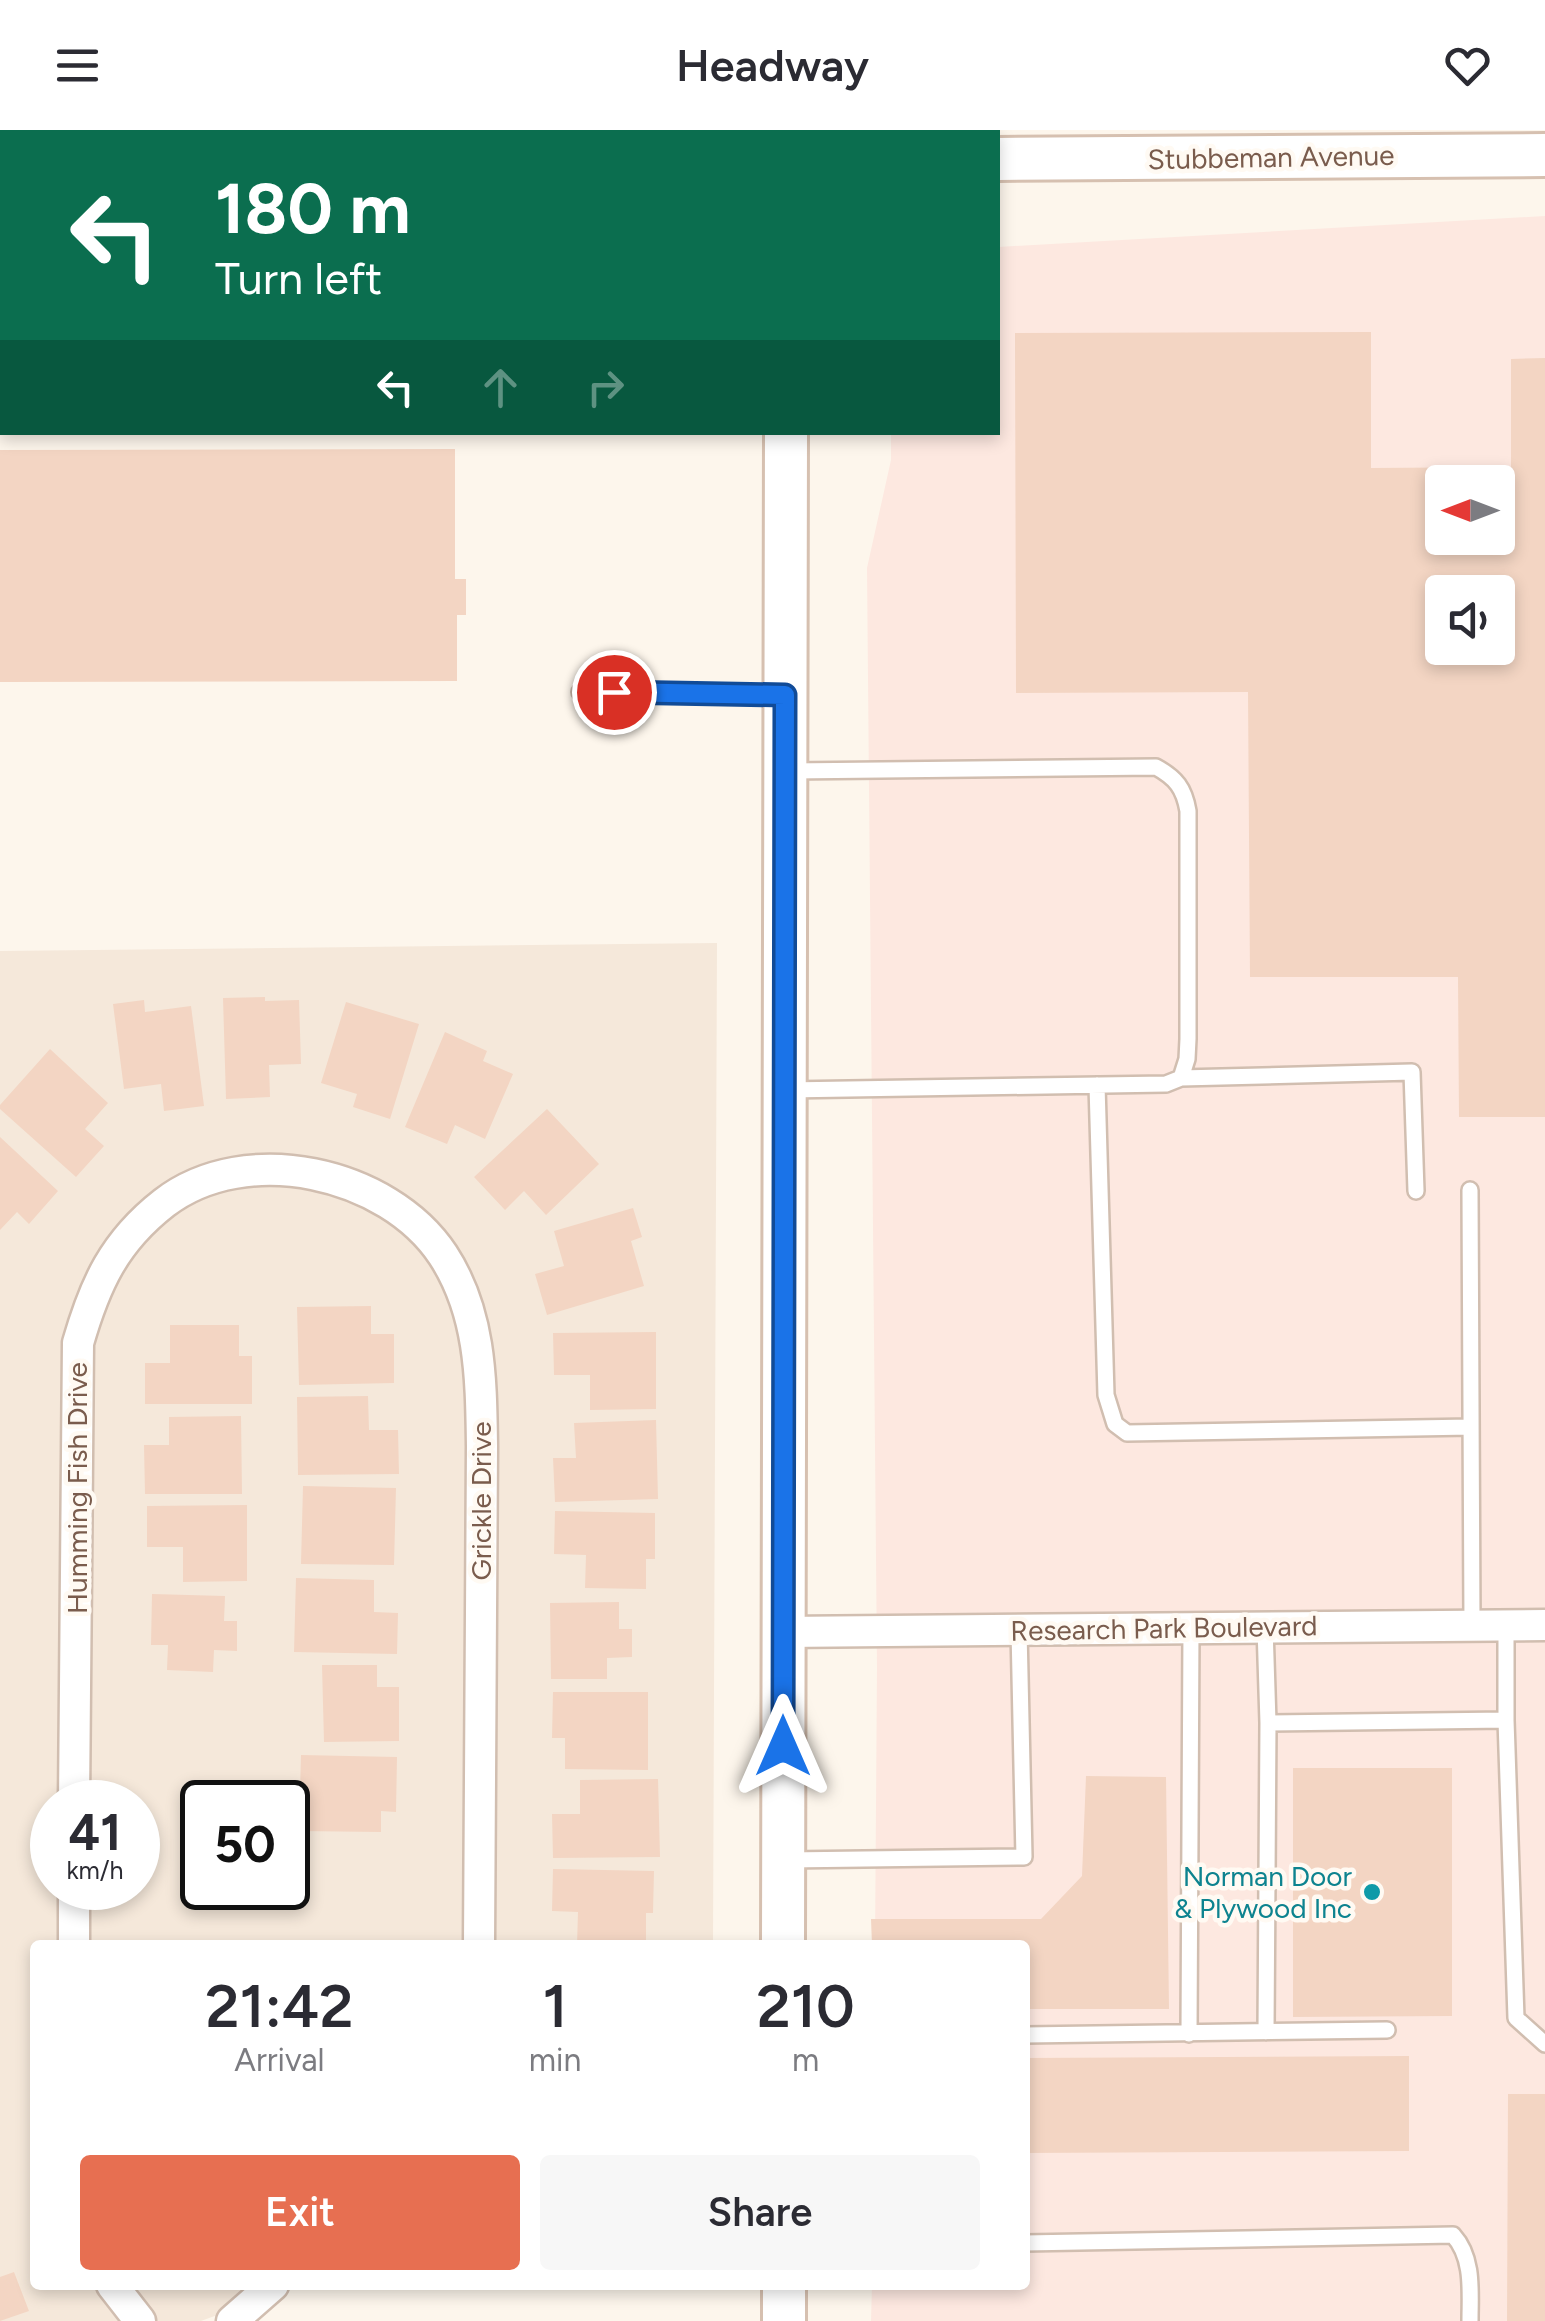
<!DOCTYPE html>
<style>
:root{--surface:#fff;--page:#f7f7f7;--text:#2b2b33;--muted:#7c7c81;--accent:#e76f51}
body{margin:0;font-family:Figtree,sans-serif;background:var(--page);color:var(--text);height:100vh;display:flex;flex-direction:column;font-size:38px;white-space:nowrap}
*{box-sizing:border-box;margin:0}
p{font-size:32px;color:var(--muted)}
.icon{flex:none;width:55px;height:55px;fill:none;stroke:currentColor;stroke-width:2;stroke-linecap:round;stroke-linejoin:round}
.map{position:relative;flex:1;overflow:hidden}
.drawer{position:absolute;left:30px;top:1810px;width:1000px;height:350px;display:flex;flex-direction:column;background:var(--surface);border-radius:10px;box-shadow:0 5px 15px #0003}
.drawer>*{flex:none}
.top-card{position:absolute;left:0px;top:0px;width:1000px;height:305px;box-shadow:0 5px 15px #0003;background:#0b6e4f;color:#fff;overflow:hidden}
.needle{width:65px;rotate:270deg}
.fabs{position:absolute;left:1425px;top:335px;display:grid;gap:20px}
.fabs a{display:grid;place-items:center;width:90px;height:90px;border-radius:10px;background:var(--surface);box-shadow:0 5px 15px #0003;font-size:50px}
.speed{position:absolute;left:30px;top:1650px;display:flex;gap:20px;font-size:50px;font-weight:700;text-align:center}
.speed>*{display:grid;place-content:center;width:130px;height:130px;border-radius:50%;background:var(--surface);box-shadow:0 5px 15px #0003;line-height:1}
.speed small{font-size:25px;font-weight:400}
.speed .limit{border:5px solid #111;border-radius:15px;background:#fff;color:#111}
.pin{position:absolute;display:grid;place-items:center;width:85px;height:85px;color:#fff;margin:-42px;border:5px solid #fff;border-radius:50%;box-shadow:0 2px 10px #0007}
.me{position:absolute;width:110px;margin:-55px;rotate:0deg;stroke-linejoin:round;filter:drop-shadow(0 0 8px #0008)}
.turn{display:flex;align-items:center;gap:35px;height:210px;padding:0 50px;font-size:45px}
.turn .icon{width:130px;height:130px;stroke-width:2.5}
.turn b{display:block;font-size:70px;line-height:85px}
.lanes{display:flex;align-items:center;height:95px;padding:0 50px;background:#0003;justify-content:center;gap:50px;direction:ltr}
.lanes .off{opacity:.35}
.eta{display:flex;justify-content:space-evenly;align-items:center;height:170px;text-align:center}
.eta b{font-size:60px;font-weight:600;line-height:70px}
.cta{display:flex;gap:20px;margin-top:auto;padding:20px 50px}
.cta a{flex:1;height:115px;border-radius:10px;background:var(--accent);color:#fff;font-size:40px;font-weight:600;line-height:115px;text-align:center}
.cta a+a{background:var(--page);color:var(--text)}
header{display:flex;justify-content:space-between;align-items:center;height:130px;padding:0 50px;background:var(--surface);font-size:45px;font-weight:600}
.map>svg:first-child{display:block}
</style>
<header><svg class="icon" aria-label="menu" viewBox="0 0 24 24"><path d="M4 6h16M4 12h16M4 18h16"/></svg>Headway<svg class="icon" aria-label="heart" viewBox="0 0 24 24"><path d="M12 20l-8-8c-3-5 5-10 8-4 3-6 11-1 8 4z"/></svg></header>
<div class="map">
<svg width="1545" height="2191" viewBox="0 0 1545 2191">
<rect width="100%" height="100%" fill="#fdf6ec"/>
<path fill="#f5e8da" fill-rule="evenodd" d="M0,0H490L2,2L0,39Z
M717,813L713,1815H35V2155H299L201,2191H0V821ZM52,1672H138V1758H52ZM202,1672H288V1758H202Z"/>
<path fill="#fde8e0" fill-rule="evenodd" d="M1545,86V2191H871L872,2155H1025V1815H875L877,1537L867,438L891,330V303L998,302V117ZM1442,352H1498V408H1442ZM1442,462H1498V518H1442Z"/>
<path fill="#f3d5c3" fill-rule="evenodd" d="M1371,202V338L1511,337V229L1545,228V987H1459L1458,847H1250L1248,562L1016,563L1015,203ZM1442,352H1498V408H1442ZM1442,462H1498V518H1442Z
M455,319V449H466V485H457V551L0,552V320Z
M265,867V871L299,870L301,934L269,935L270,967L226,969L223,868Z
M144,870L145,882L191,876L204,976L164,981L161,954L124,959L113,874Z
M346,872L419,894L390,989L353,977L357,964L321,953Z
M445,902L487,921L483,931L513,944L485,1009L455,995L447,1014L405,997Z
M50,919L108,973L85,999L104,1016L76,1047L0,979V975Z
M547,979L599,1034L546,1085L524,1061L505,1080L474,1047Z
M0,1007L58,1061L29,1094L17,1082L0,1100Z
M633,1078L642,1107L631,1111L644,1156L547,1185L535,1144L564,1136L554,1101Z
M371,1176V1204H394V1253L299,1255L297,1177Z
M170,1195H239V1226H252V1274H145V1233H170Z
M656,1202V1279L590,1280V1245H554L553,1203Z
M368,1266L369,1300H398L399,1344L298,1345L297,1267Z
M241,1286L242,1364H145L144,1315H169V1287Z
M656,1290L658,1369L555,1372L553,1328H576L574,1293Z
M303,1356L396,1358L394,1435L301,1434Z
M247,1375V1451L183,1452V1417H147V1376Z
M555,1381L655,1383V1429H646V1459L585,1458L586,1425L554,1424Z
M296,1448L374,1450V1482L398,1483L397,1524L294,1522Z
M152,1464L225,1466L224,1491H237V1521L214,1520L213,1542L167,1540L168,1515H151Z
M619,1472V1499H632V1527L607,1528V1549H551L550,1473Z
M322,1535H377V1557H399V1611L324,1612Z
M553,1562H648V1640L565,1639V1608H552Z
M301,1625L397,1627L396,1682L381,1681V1702L299,1701Z
M1293,1638H1452V1886L1293,1887Z
M1086,1646L1166,1647L1169,1879H1025V1815H872L871,1789H1041L1082,1746Z
M658,1649L660,1727L553,1728L552,1684H580V1650Z
M553,1739L654,1741L653,1783H646V1815H577L578,1782L552,1781Z
M1409,1926V2021L1025,2023V1928Z
M1508,1964H1545V2191H1507Z
M14,2142L29,2181L0,2191V2147Z"/>
<g fill="none" stroke-linecap="round" stroke-linejoin="round">
<defs>
<path id="lane" d="M580,562L781,565
M1181,948L1412,942L1416,1061
M1097,955L1106,1265L1115,1294L1127,1303L1471,1297
M787,960L1166,954L1181,948L1187,929L1188,909V681C1184,658 1176,648 1156,637L790,641
M1470,1060L1472,1495
M1506,1495V1590
M1265,1497L1268,1593
M787,1730L1024,1727L1019,1500
M1266,1902L1268,1593L1506,1590L1516,1888L1545,1914
M1189,1904L1191,1498
M1025,1905L1387,1900
M1025,2113L1453,2105C1474,2128 1470,2162 1470,2191"/>
<path id="street" d="M492,0L495,2
M783,1502L1545,1495
M74,1672L78,1213C95,1154 114,1112 164,1073C246,1010 388,1042 443,1125C481,1183 481,1249 482,1316L479,1815
M74,1815V1758
M112,2155L140,2191
M232,2191L273,2155"/>
<path id="secondary" d="M787,0V2
M998,29L1545,25
M783,1815L786,302
M784,2191V2155"/>
</defs>
<use href="#lane" stroke="#d1beb0" stroke-width="20"/>
<use href="#street" stroke="#d1beb0" stroke-width="35"/>
<use href="#secondary" stroke="#d6c0b0" stroke-width="48"/>
<use href="#lane" stroke="#fff" stroke-width="15"/>
<use href="#street" stroke="#fff" stroke-width="30"/>
<use href="#secondary" stroke="#fff" stroke-width="42"/>
</g>
<g fill="none" stroke-linecap="round" stroke-linejoin="round">
<defs>
<path id="route" d="M614,562L785,565L783,1616"/>
</defs>
<use href="#route" stroke="#114b97" stroke-width="25"/>
<use href="#route" stroke="#1a73e8" stroke-width="18"/>
</g>
<circle fill="#0f9aa8" stroke="#fffaf3" stroke-width="4" cx="1372" cy="1762" r="10"/>
<g text-anchor="middle" dominant-baseline="central" stroke-width="9" stroke-linejoin="round" paint-order="stroke">
<g font-size="28" fill="#7a5c4d" stroke="#fffaf3">
<text transform="translate(1271 27) rotate(-1)">Stubbeman Avenue</text>
<text transform="translate(77 1358) rotate(-90)">Humming Fish Drive</text>
<text transform="translate(481 1371) rotate(-90)">Grickle Drive</text>
<text transform="translate(1164 1498) rotate(-1)">Research Park Boulevard</text>
</g>
<g font-size="28" fill="#0d838f" stroke="#fffaf3" text-anchor="end">
<text x="1352" y="1746">Norman Door<tspan x="1352" dy="32">&amp; Plywood Inc</tspan></text>
</g>
</g>
</svg>
<div class="fabs">
<a><svg class="needle" viewBox="-14 -14 28 28"><path d="M0-13l5 13h-10z" fill="#e53935"/><path d="M0 13l5-13h-10z" fill="#7c7c81"/></svg></a>
<a><svg class="icon" aria-label="sound" viewBox="0 0 24 24"><path d="M4 9h4l5-4v14l-5-4H4zM17 9q2 3 0 6"/></svg></a>
</div>
<div class="speed"><div>41<small>km/h</small></div><div class="limit">50</div></div>
<div class="pin" style="left:614px;top:562px;background:#d93025"><svg class="icon" aria-label="arrive" viewBox="0 0 24 24"><path d="M6 21V4h12l-3 4 3 4H6"/></svg></div>
<svg class="me" style="left:783px;top:1616px" viewBox="-20 -20 40 40"><path d="M0-17L14 15 0 8-14 15z" fill="#1a73e8" stroke="#fff" stroke-width="4"/></svg>
<div class="top-card">
<div class="turn"><svg class="icon" aria-label="left" viewBox="0 0 24 24"><path d="M17 20v-9H6M10 6l-5 5 5 5"/></svg><div><b>180 m</b>Turn left</div></div>
<div class="lanes"><svg class="icon" aria-label="left" viewBox="0 0 24 24"><path d="M17 20v-9H6M10 6l-5 5 5 5"/></svg><svg class="icon off" aria-label="ahead" viewBox="0 0 24 24"><path d="M12 20V5M6 11l6-6 6 6"/></svg><svg class="icon off" aria-label="right" viewBox="0 0 24 24"><path d="M7 20v-9h11M14 6l5 5-5 5"/></svg></div>
</div>
<section class="drawer">
<div class="eta">
<div><b>21:42</b><p>Arrival</p></div>
<div><b>1</b><p>min</p></div>
<div><b>210</b><p>m</p></div>
</div>
<div class="cta"><a>Exit</a><a>Share</a></div>
</section>
</div>
